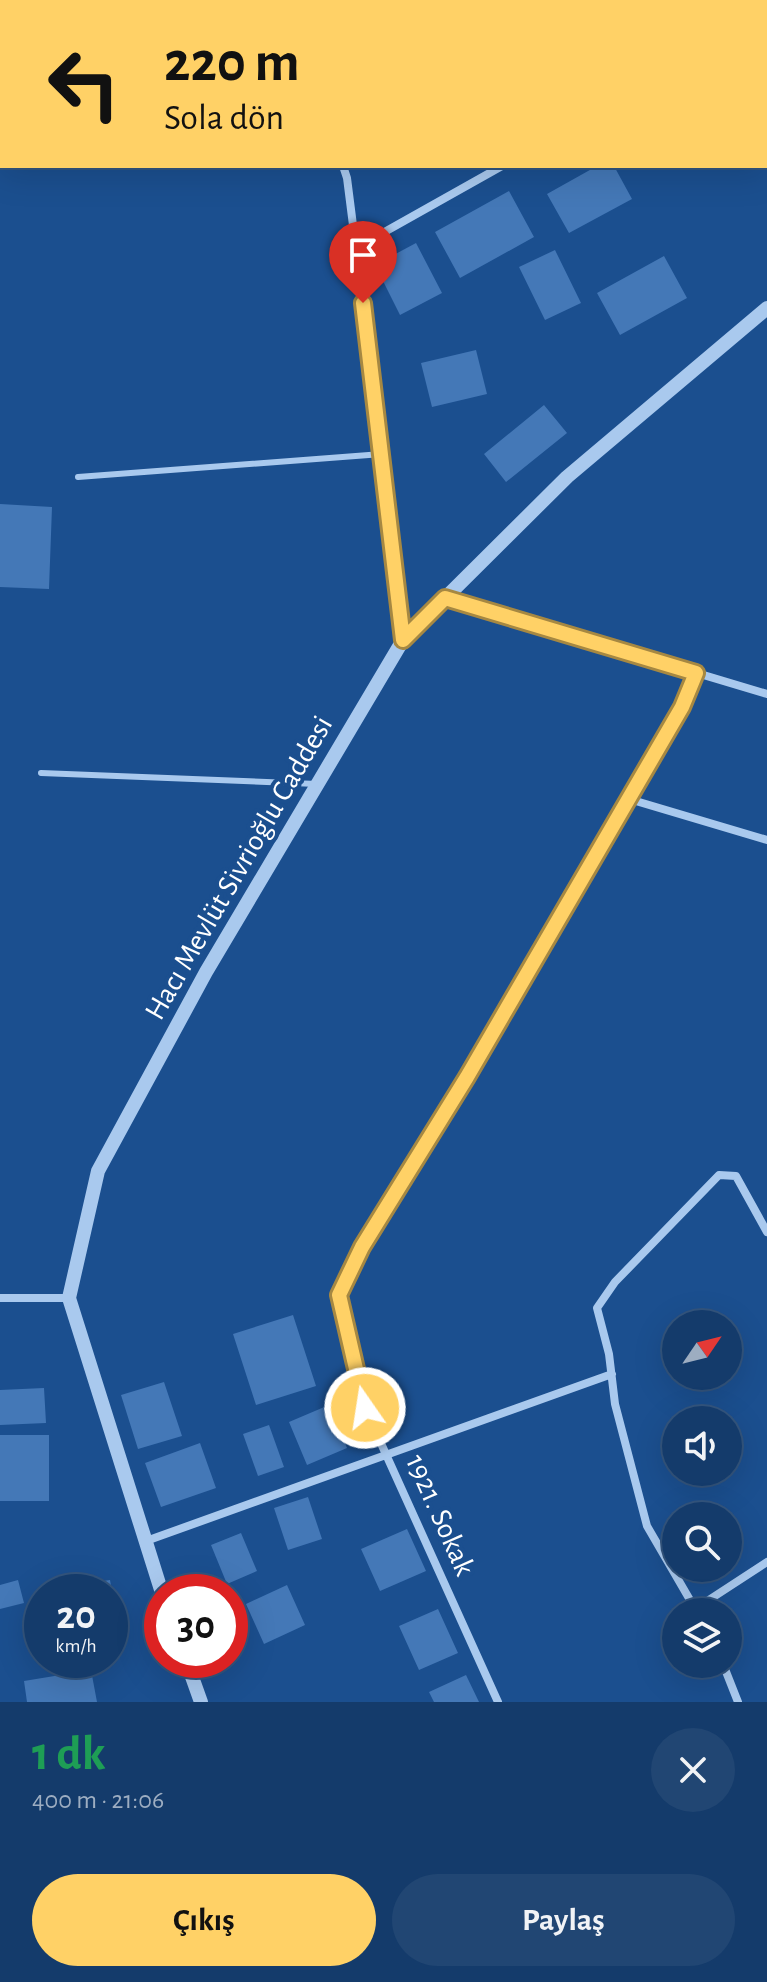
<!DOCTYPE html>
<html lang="tr">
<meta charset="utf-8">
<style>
:root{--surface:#143b6b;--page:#214673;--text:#f1f3f6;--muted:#9dadc1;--line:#33557e;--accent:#ffd166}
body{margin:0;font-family:"Alegreya Sans",sans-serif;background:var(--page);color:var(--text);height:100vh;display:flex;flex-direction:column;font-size:30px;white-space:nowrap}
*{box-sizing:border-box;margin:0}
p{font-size:26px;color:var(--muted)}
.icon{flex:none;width:44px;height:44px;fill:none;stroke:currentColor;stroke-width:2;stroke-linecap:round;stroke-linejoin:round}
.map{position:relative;height:1702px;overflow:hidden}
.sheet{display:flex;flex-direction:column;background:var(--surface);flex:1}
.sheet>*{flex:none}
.hud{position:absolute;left:0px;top:0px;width:768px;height:168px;box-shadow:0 8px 32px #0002,0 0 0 2px var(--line);background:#ffd166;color:#111;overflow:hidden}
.needle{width:52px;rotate:55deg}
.buttons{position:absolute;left:662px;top:1310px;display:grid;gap:16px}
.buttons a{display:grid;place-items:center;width:80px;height:80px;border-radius:50%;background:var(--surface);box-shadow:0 8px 32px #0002,0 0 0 2px var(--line);font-size:40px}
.speed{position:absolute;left:24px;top:1574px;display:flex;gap:16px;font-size:40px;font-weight:700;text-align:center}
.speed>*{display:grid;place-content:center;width:104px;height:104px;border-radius:50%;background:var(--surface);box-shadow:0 8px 32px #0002,0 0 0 2px var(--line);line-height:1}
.speed small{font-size:20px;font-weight:400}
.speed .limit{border:12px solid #d22;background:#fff;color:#111}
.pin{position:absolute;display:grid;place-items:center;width:68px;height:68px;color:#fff;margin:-82px -34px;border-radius:50% 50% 50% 0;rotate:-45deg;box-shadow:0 0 8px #0007}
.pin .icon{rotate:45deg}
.me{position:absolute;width:88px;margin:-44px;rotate:347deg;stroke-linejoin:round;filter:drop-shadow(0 0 6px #0008)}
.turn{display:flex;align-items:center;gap:28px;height:168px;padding:0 32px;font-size:36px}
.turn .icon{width:104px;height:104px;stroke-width:2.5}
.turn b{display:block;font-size:56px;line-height:68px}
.round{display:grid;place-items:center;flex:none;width:84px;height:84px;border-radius:42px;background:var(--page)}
.headline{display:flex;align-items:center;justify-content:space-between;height:136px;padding:0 32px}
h1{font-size:48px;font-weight:700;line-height:60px;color:#1e9e55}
.button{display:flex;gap:16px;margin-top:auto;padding:16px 32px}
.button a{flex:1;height:92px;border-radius:48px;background:var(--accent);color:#111;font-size:32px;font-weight:700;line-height:92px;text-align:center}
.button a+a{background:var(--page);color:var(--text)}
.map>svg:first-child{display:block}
</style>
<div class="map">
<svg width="767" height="1702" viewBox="0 0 767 1702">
<rect width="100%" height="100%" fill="#1b4f8f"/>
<path fill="#4478b7" d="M597,166H614L632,199L569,233L547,194Z
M509,191L534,237L460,278L435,232Z
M416,243L442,293L400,315L375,265Z
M555,250L581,303L545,320L519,267Z
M664,256L687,298L620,335L597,293Z
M476,350L487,394L432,407L421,363Z
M544,405L567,433L506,482L484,454Z
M0,504L52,507L49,589L0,587Z
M293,1315L316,1386L256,1405L233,1334Z
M164,1382L182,1436L138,1449L121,1395Z
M44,1388L46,1423L0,1425V1390Z
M329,1405L347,1448L307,1465L289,1422Z
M269,1425L284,1467L258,1476L243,1434Z
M0,1435H49V1501H0Z
M200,1443L216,1488L161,1507L145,1463Z
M308,1497L322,1539L288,1550L274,1508Z
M407,1529L426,1571L380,1591L361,1549Z
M241,1533L257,1571L227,1584L211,1545Z
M18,1580L24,1603L0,1609V1585Z
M110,1580L117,1619L110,1621V1592H78L77,1585Z
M287,1585L305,1625L264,1644L246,1604Z
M438,1609L458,1653L419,1670L399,1626Z
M91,1670L97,1702H27L24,1681Z
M466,1675L479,1702H434L429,1692Z"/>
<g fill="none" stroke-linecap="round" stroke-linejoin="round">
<path stroke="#a9c9ee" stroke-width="6" d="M78,477L382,454
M41,773L317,784"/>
<path stroke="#a9c9ee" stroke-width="8" d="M274,0L275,2
M711,2V0
M766,25H767
M343,166L347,178L377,414L403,640
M356,248L502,166
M446,598L767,694
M629,799L767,840
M0,1298H69
M146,1541L612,1374
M695,1609L767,1562
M697,1612L647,1526L615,1404L609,1354L597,1308L615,1282L719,1175L736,1176L767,1232
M723,1664L738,1702
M498,1702L365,1408L339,1295L362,1247L467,1077L682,707L696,673"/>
<path stroke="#a9c9ee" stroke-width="14" d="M162,1593L69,1298L98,1171L206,972L403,640L567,477L767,308
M186,1660L201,1702"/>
</g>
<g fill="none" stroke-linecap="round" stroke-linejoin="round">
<defs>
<path id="route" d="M363,303L403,640L445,598L696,673L682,707L467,1077L362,1247L339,1295L365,1408"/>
</defs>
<use href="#route" stroke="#a68842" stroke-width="20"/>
<use href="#route" stroke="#ffd166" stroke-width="14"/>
</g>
<g text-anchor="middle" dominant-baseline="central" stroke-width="8" stroke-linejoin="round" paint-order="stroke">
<g font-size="30" fill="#fff" stroke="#1b4f8f">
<text transform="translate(239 868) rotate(-60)">Hacı Mevlüt Sivrioğlu Caddesi</text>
<text transform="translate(440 1515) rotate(66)">1921. Sokak</text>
</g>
</g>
</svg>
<div class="buttons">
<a><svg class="needle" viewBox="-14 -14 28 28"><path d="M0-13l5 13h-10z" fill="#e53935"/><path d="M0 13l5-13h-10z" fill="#9dadc1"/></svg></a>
<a><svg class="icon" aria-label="sound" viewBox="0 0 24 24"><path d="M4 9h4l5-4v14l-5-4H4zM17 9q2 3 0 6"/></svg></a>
<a><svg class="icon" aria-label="search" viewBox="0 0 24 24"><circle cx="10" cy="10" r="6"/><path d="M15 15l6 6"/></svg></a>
<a><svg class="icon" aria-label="layers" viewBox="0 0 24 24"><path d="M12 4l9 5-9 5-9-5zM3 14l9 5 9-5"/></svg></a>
</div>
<div class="speed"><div>20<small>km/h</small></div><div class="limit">30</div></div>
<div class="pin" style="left:363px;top:303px;background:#d93025"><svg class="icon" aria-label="arrive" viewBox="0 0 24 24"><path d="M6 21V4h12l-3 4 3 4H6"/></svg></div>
<svg class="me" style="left:365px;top:1408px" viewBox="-20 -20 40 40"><circle r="17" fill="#ffd166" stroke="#fff" stroke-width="3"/><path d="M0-11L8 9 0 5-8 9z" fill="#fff"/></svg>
<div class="hud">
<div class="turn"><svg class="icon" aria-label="left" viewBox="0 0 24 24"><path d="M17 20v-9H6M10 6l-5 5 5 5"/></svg><div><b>220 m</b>Sola dön</div></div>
</div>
</div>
<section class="sheet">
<div class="headline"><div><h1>1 dk</h1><p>400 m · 21:06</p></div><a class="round"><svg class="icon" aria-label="close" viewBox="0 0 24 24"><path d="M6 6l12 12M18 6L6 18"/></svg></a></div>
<div class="button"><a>Çıkış</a><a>Paylaş</a></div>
</section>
